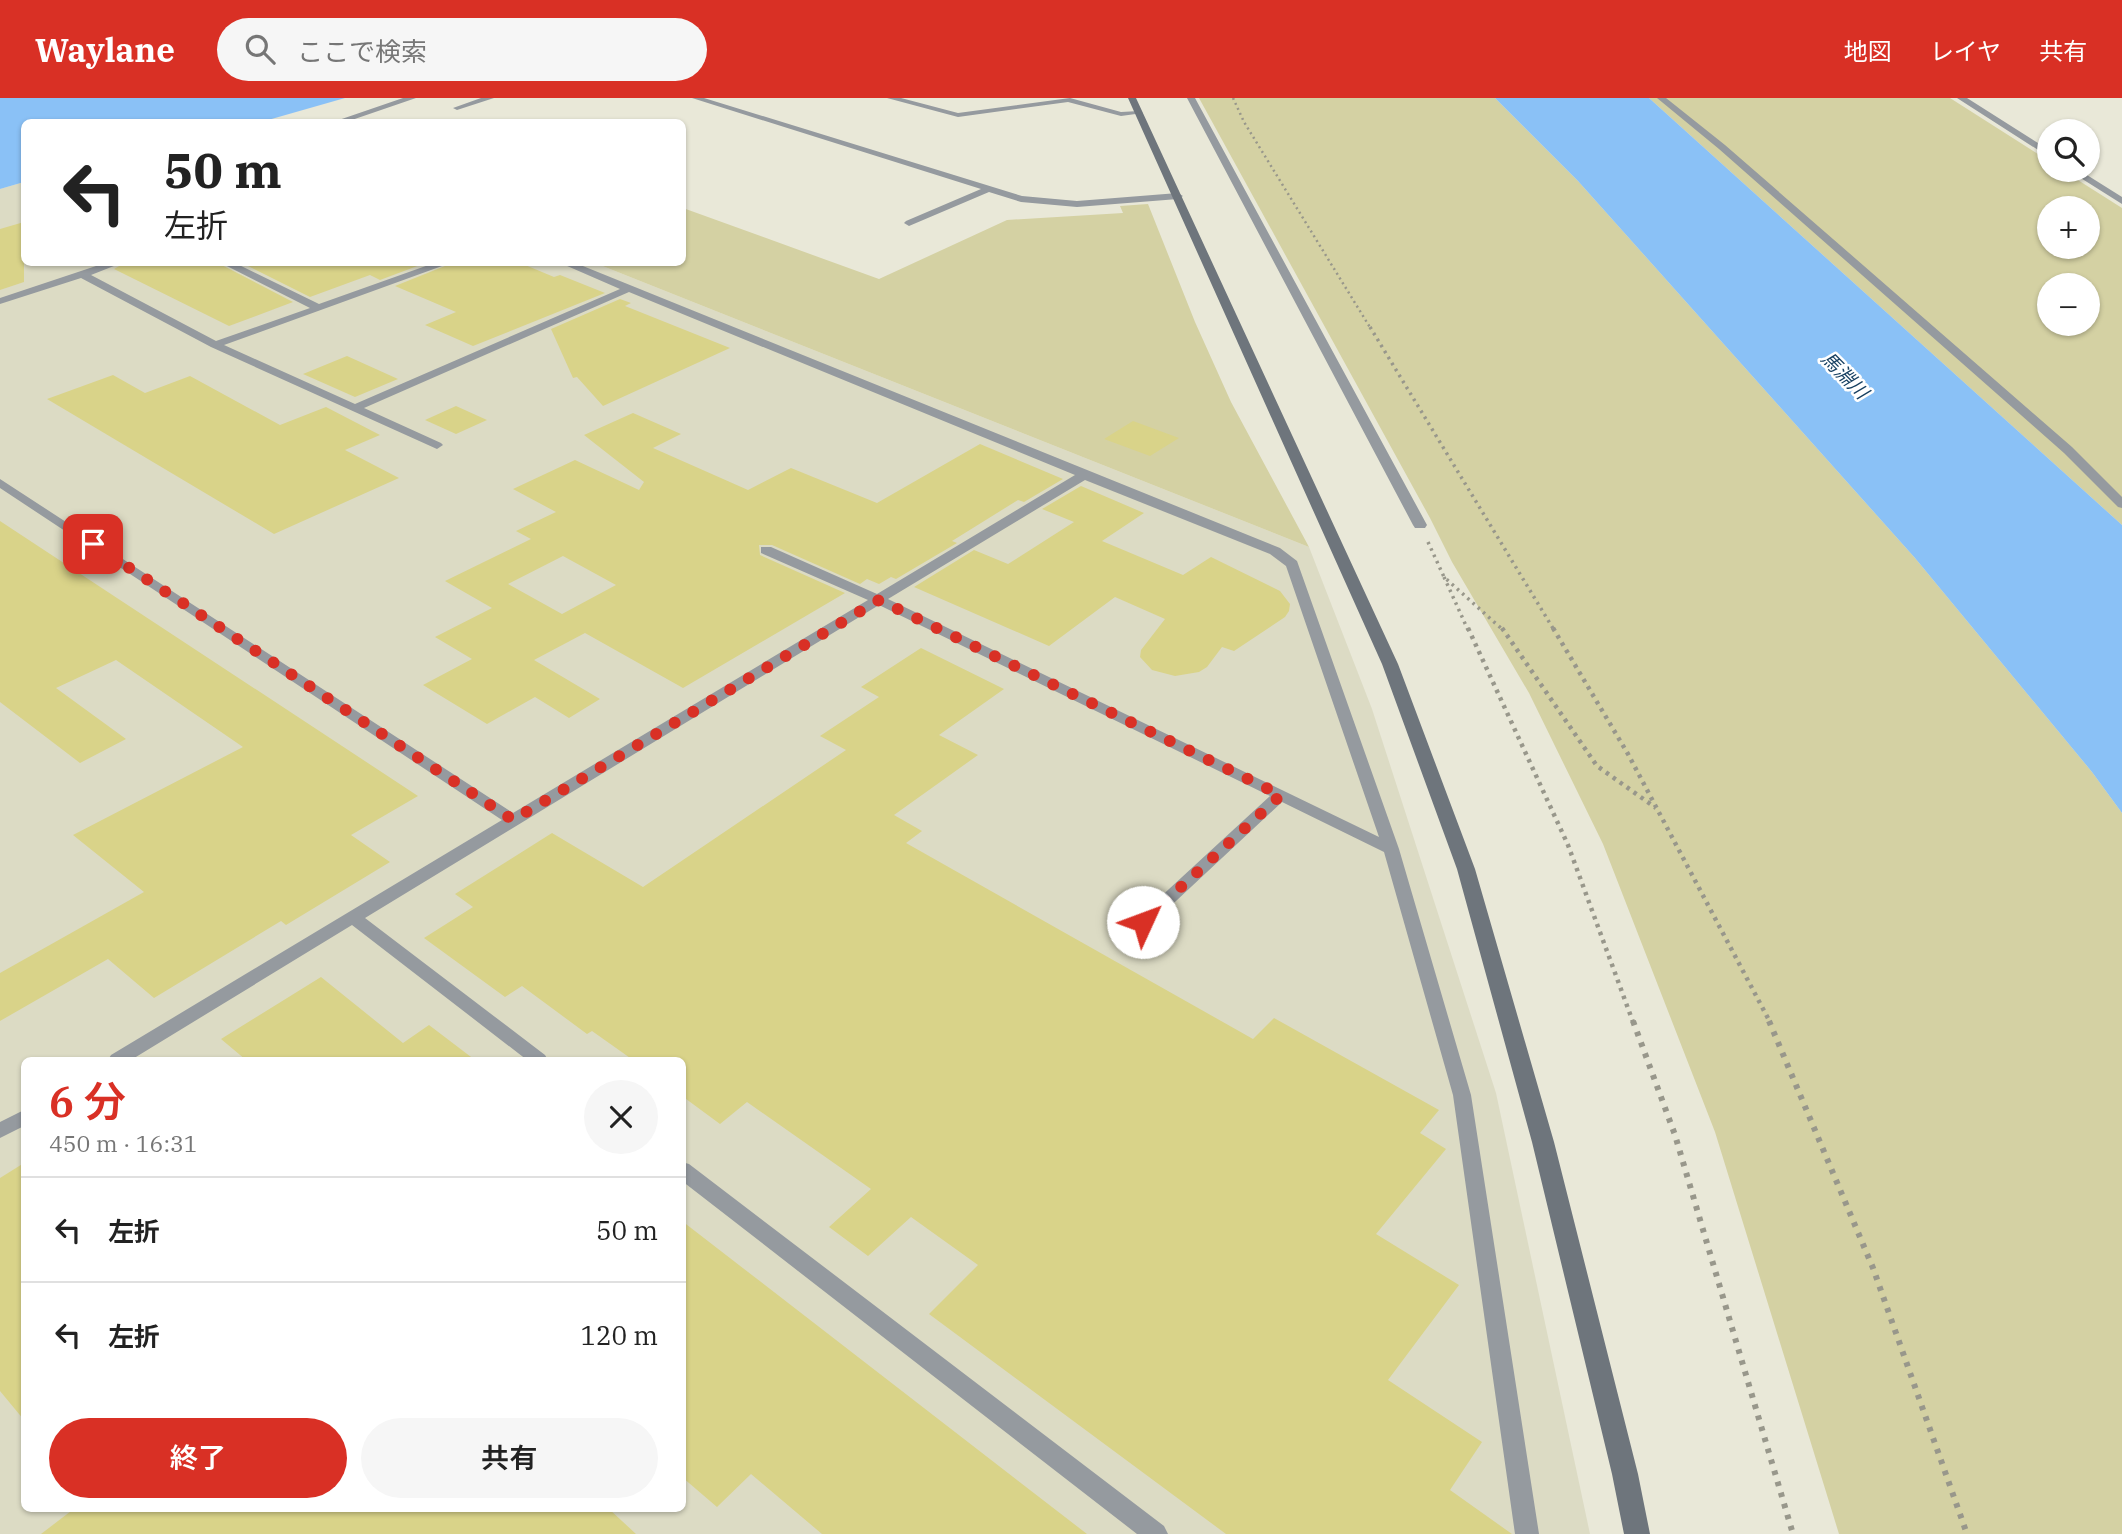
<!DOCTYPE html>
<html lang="ja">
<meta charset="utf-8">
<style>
:root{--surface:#fff;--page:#f6f6f6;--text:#222;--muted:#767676;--line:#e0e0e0;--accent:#d93025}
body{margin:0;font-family:"IBM Plex Serif","Noto Sans JP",serif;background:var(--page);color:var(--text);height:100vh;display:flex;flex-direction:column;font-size:26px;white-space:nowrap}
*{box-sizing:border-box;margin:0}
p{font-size:23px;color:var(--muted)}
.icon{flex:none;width:38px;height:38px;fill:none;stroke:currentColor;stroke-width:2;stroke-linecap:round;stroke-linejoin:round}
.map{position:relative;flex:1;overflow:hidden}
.details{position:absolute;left:21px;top:959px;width:665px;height:455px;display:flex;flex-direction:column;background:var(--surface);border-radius:10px;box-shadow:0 2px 5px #0004}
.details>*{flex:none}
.top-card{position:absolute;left:21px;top:21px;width:665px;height:147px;border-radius:10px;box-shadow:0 2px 5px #0004;background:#fff;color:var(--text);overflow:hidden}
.fabs{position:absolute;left:2037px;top:21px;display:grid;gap:14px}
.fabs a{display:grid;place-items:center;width:63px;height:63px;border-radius:50%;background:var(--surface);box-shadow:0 2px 5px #0004;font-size:35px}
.pin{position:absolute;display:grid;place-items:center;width:60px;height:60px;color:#fff;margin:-30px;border-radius:14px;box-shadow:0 4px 10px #0006}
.me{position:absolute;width:77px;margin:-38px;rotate:47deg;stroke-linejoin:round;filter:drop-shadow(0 0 5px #0008)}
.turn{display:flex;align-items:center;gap:24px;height:147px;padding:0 28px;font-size:32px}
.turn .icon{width:91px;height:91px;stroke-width:2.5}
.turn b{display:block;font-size:49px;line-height:60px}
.round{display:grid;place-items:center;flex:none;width:74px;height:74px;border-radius:37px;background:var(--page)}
.headline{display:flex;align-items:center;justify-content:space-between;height:119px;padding:0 28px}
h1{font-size:42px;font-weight:600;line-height:52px;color:var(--accent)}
.action{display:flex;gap:14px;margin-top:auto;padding:14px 28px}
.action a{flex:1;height:80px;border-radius:42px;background:var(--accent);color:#fff;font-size:28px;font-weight:600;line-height:80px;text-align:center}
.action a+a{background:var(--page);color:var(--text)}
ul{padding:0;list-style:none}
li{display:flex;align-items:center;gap:21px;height:105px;padding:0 28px;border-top:2px solid var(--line)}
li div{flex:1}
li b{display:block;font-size:26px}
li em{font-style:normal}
header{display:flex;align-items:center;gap:42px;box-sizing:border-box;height:98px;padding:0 35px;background:var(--accent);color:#fff}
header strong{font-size:33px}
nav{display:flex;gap:38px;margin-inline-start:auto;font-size:24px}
.search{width:490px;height:63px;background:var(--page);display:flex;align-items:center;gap:18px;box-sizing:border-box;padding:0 24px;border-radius:38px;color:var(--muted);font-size:26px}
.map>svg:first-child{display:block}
</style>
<header>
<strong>Waylane</strong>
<div class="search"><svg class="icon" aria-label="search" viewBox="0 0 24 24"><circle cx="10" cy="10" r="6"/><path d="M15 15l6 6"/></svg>ここで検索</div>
<nav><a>地図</a><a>レイヤ</a><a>共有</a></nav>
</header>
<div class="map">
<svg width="2122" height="1436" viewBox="0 0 2122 1436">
<rect width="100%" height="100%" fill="#e9e8d8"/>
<path fill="#dcdbc4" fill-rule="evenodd" d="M24,84V164L595,165L1309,449L1372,611L1496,995L1590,1436H0V91ZM24,962H682V1410H24Z"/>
<path fill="#d4d1a3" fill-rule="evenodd" d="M1199,0H1495L1578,83L1915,460L2092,674L2122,715V1436H1839L1715,1034L1603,746L1529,595L1452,464L1430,420Z
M1649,0H1950L2049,63V72H2062L2122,110V427ZM2049,110H2088V149H2049ZM2049,187H2088V226H2049Z
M1148,106L1195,224L1231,304L1309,449L595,165L682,164L683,110L879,181L1007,122L1123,115L1120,108Z"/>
<path fill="#8ac1f6" d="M0,0H345L261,24H24V84L0,91Z
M1495,0H1649L2122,427V715L2092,674L1915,460L1578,83Z"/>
<path fill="#d9d389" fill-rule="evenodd" d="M24,124V184L0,192V131Z
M126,164H216L293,204L229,228L114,171Z
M240,164H428L380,182L370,177L310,199Z
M455,164H518L554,179L560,177L605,195L473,248L425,227L456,214L395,188Z
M620,201L631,205L625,208L730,250L603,308L577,279L573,280L551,231Z
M347,258L398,281L355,299L303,276Z
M113,277L145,295L190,278L280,327L326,309L380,337L345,352L399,380L274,436L47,301Z
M456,308L487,322L456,336L425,322Z
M633,315L681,336L653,350L748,392L791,370L877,405L980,346L1063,381L1024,404L1018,402L952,443L957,445L896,481L891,479L879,486L867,481L860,486L772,447H759L760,457L845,495L683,590L585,535L534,562L600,601L569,620L535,599L487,626L423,587L472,561L435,539L492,510L445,483L531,441L516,433L556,414L513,391L575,362L639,392L644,384L584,337ZM563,458L616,487L562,516L508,486Z
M1133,323L1179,340L1150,358L1104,341Z
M1081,388L1144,415L1102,443L1183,477L1211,459L1280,493L1290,506L1289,513L1285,519L1234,553L1222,549L1207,569L1199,574L1175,578L1152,572L1140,559L1141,552L1165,521L1115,499L1049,548L914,489L974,452L1008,466L1074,424L1042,411Z
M0,423L418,698L351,737L390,764L286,827L281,823L154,900L108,861L0,923V875L144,794L73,737L243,649L116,562L56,590L126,641L80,665L0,604Z
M921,550L1004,591L939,637L978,657L894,717L922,733L906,745L1253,941L1274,920L1439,1012L1420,1035L1446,1051L1376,1136L1459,1187L1388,1282L1482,1344L1450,1392L1512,1436H1226L929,1216L978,1167L911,1119L868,1158L829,1129L871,1091L747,1004L720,1026L682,998V962H633L592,933L587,936L522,888L505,899L424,840L473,809L455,796L552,735L643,789L846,652L820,638L879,599L861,589Z
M321,879L403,945L429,927L475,962H246L221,941Z
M24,1065V1322L0,1293V1080Z
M682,1123L1087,1436H822L751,1376L717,1409L682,1379Z
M75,1410H608L636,1436H41Z"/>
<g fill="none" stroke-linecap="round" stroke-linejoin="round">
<path stroke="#98978b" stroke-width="2.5" stroke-dasharray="2 3.5" stroke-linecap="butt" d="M1233,0L1244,24L1371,231"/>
<path stroke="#98978b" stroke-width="3.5" stroke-dasharray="2.5 4.5" stroke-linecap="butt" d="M1370,229L1554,532
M1428,444L1444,479L1503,532
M1444,479L1468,532"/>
<path stroke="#98978b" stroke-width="4.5" stroke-dasharray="3.5 5" stroke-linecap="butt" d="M1468,530L1568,747L1633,924
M1502,530L1597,668L1656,710
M1553,530L1628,656L1770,924"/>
<path stroke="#98978b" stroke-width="6" stroke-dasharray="4.5 7" stroke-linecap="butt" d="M1633,923L1675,1037L1793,1436
M1769,923L1873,1170L1967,1436"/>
<path fill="#959a9f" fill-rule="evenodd" d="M481,0H494L457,12L453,10Z
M692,0H704L1022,98L1077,103L1178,95L1183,98L1178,101L1077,109L1021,104L989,94L909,128L904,125L906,123L981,91Z
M887,0H901L958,15L1070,0L1121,14L1139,13L1143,15L1121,18L1068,4L958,19Z
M1657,0H1666L1725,47L2072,349L2122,399V410L2118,409L2064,355L1719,51Z
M108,164H124L91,177L216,243L310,210L219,164H233L319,206L437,164H453L224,247L355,306L620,191L558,164H573L1280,450L1297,463L1399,751L1471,997L1539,1436H1515L1453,997L1384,754L1282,704L1130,846H1118L1115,842L1118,838L1270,698L879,507L365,820L545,957L548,962H527L352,827L131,962H108L111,957L502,722L0,390V381L513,715L868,502L761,455V449H771L877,496L1075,377L629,194L364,310L441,345L443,347L437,351L211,249L81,180L0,206V200ZM1085,382L1270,456L1286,468L1379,739L888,501Z
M24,1012V1028L0,1040V1024Z
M682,1064L689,1066L1164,1428L1168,1436H1137L682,1083Z"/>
<path fill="#959a9f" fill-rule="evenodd" d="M403,0H416L346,24H333Z
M1187,0H1195L1427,427L1425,430H1415L1413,427Z
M1957,0H1967L2049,52V59Z
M2068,72H2079L2122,99V106Z"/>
<path fill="#6e757c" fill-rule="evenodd" d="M1128,0H1136L1398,566L1475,771L1554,1044L1638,1376L1650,1436H1624L1612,1376L1532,1044L1457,771L1382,566Z"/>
</g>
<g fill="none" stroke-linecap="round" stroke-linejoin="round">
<path stroke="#d93025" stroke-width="12" stroke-dasharray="0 21.6" d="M93,446L513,722L879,502L1281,697L1143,824"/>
</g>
<g text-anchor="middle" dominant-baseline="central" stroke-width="5" stroke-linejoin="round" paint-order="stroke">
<g font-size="19" font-style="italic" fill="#163f61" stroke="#fff">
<text transform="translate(1845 277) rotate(45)">馬淵川</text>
</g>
</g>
</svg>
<div class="fabs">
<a><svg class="icon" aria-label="search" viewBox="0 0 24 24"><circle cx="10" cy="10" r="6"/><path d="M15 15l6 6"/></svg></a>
<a>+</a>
<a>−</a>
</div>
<div class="pin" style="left:93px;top:446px;background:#d93025"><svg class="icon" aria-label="arrive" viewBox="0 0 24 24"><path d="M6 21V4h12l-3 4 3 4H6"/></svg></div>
<svg class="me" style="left:1143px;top:824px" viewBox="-20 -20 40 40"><circle r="19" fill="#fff"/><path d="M0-13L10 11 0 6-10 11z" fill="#d93025"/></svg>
<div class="top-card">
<div class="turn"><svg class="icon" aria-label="left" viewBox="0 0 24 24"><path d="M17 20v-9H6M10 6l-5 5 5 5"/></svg><div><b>50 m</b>左折</div></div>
</div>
<section class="details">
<div class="headline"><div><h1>6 分</h1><p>450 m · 16:31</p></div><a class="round"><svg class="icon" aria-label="close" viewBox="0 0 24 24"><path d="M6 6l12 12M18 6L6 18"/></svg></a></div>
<ul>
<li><svg class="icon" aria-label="left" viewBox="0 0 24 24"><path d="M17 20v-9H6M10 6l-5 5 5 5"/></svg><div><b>左折</b></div><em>50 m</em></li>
<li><svg class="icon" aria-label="left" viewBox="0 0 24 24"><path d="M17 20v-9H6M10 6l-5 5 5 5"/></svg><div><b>左折</b></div><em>120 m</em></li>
</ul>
<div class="action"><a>終了</a><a>共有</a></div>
</section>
</div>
